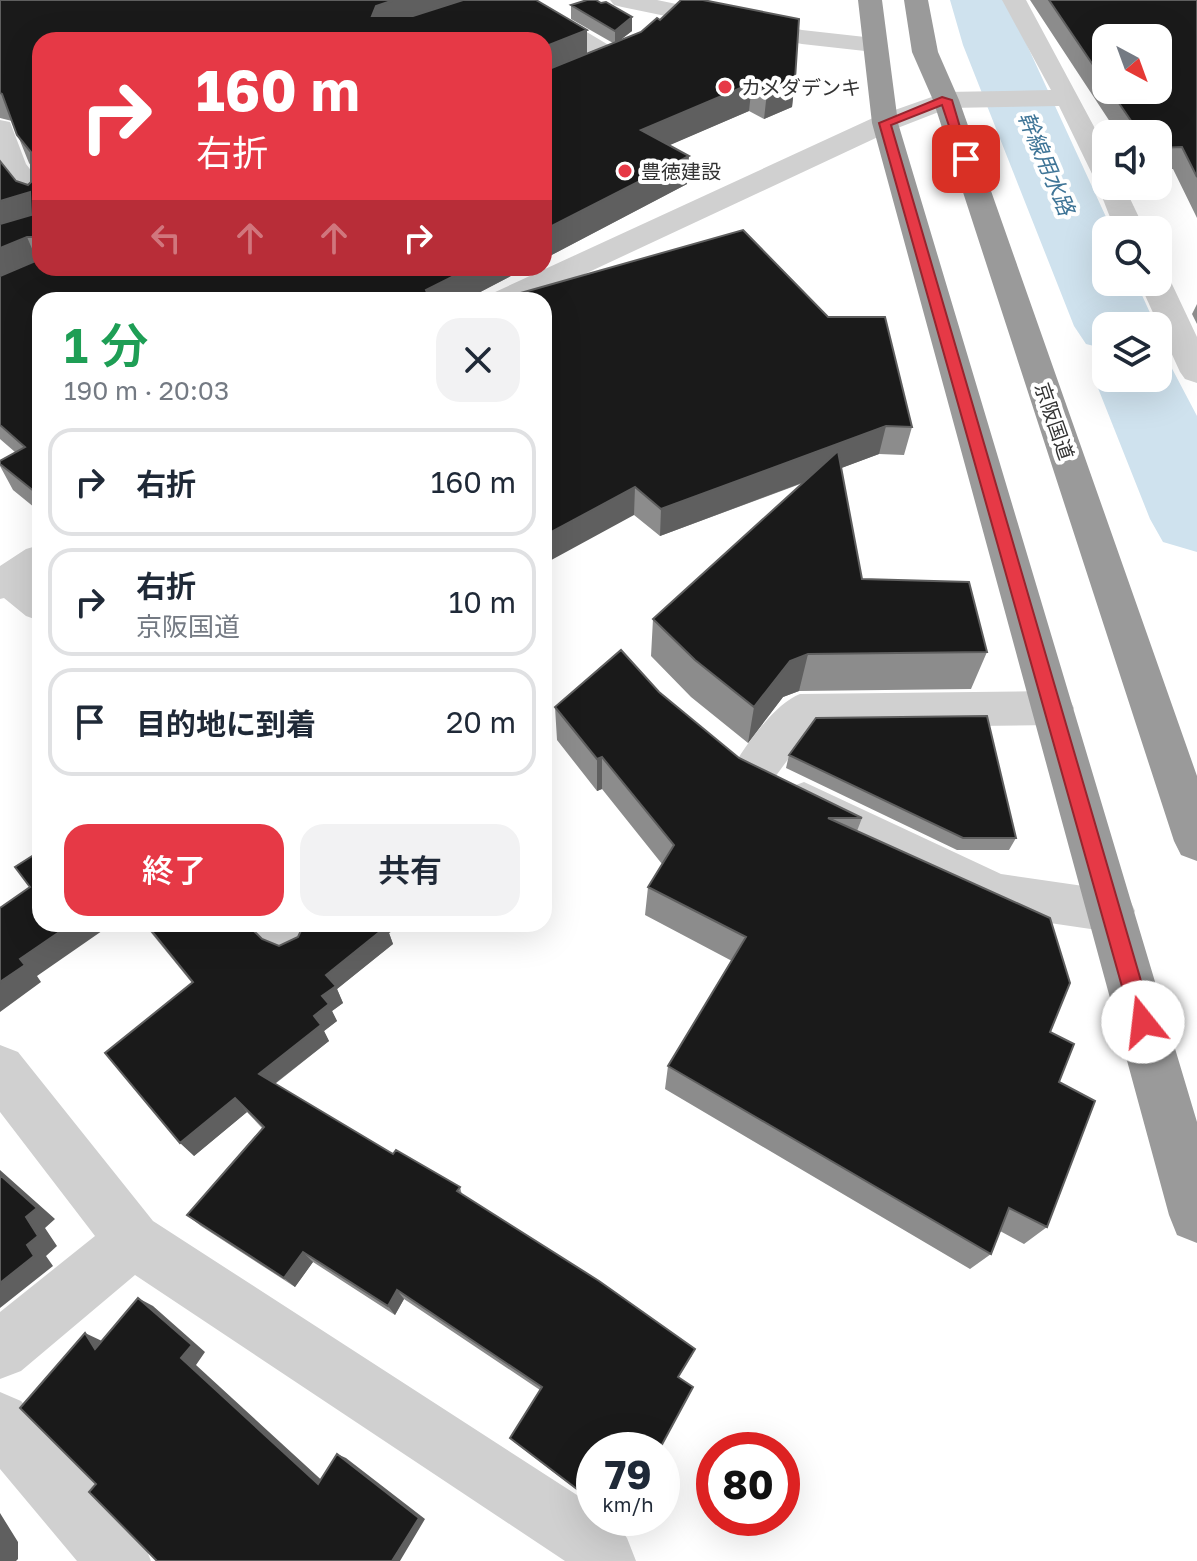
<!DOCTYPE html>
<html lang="ja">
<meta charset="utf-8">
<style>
:root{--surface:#fff;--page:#f2f2f3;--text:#1f2937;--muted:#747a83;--line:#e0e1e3;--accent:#e63946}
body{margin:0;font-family:"Golos Text","Noto Sans JP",sans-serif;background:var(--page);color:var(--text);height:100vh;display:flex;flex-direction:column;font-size:30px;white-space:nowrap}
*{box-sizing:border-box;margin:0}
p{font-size:26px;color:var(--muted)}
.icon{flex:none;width:44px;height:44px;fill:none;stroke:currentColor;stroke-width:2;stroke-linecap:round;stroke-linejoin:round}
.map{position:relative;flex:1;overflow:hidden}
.sheet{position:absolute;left:32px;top:292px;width:520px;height:640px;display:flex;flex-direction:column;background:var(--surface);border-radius:24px;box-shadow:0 8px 32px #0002}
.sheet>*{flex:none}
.hud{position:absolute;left:32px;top:32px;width:520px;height:244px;border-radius:24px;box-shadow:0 8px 32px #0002;background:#e63946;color:#fff;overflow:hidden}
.needle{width:52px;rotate:139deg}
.controls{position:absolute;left:1092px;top:24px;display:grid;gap:16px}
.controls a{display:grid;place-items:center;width:80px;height:80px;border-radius:16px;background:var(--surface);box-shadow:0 8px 32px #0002;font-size:40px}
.speed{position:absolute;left:576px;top:1432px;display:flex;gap:16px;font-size:40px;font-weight:700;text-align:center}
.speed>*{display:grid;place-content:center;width:104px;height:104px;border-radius:50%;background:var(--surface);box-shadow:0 8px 32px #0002;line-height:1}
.speed small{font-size:20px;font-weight:400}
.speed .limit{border:12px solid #d22;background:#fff;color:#111}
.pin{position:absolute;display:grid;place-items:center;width:68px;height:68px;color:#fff;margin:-34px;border-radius:16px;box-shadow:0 4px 12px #0006}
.me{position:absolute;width:88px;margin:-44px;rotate:344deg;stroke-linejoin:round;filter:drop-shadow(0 0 6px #0008)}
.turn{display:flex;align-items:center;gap:28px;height:168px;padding:0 32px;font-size:36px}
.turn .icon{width:104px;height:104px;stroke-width:2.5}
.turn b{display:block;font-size:56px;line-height:68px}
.lanes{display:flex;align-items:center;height:76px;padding:0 32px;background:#0003;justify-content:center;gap:40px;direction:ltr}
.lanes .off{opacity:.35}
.round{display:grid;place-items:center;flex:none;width:84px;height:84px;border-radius:24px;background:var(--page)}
.headline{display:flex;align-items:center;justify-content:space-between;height:136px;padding:0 32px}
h1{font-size:48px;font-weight:600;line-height:60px;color:#1e9e55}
.primary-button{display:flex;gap:16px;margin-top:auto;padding:16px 32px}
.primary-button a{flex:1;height:92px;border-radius:24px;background:var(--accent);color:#fff;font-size:32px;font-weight:600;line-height:92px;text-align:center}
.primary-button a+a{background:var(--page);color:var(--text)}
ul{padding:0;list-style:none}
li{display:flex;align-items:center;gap:24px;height:108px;margin:0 16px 12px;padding:0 16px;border:4px solid var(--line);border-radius:24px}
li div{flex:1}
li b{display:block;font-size:30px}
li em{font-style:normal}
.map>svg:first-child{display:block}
</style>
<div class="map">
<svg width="1197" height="1561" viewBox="0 0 1197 1561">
<rect width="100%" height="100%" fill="#fff"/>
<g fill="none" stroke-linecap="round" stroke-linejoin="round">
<path fill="#cfe2ee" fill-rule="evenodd" d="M950,0H1010L1027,45L1112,230H1106V282H1136L1156,326H1106V349L1086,344L1074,326L963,45Z
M1158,356L1167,359L1197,416V552L1163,542L1150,519L1094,378L1106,360V378H1158Z"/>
<path fill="#d0d0d0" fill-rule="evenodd" d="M504,0H533L622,53L626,58L622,63H604Z
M610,0H657L802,30L874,38L883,40L886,45L883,50L874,52L802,44L622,7L614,5Z
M1002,0H1026L1106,149V186H1124L1145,230H1115L1097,184L1059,106L949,108L895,129L529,300H488L493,293L875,117L946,92L1051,90Z
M0,120L10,122L26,164L40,182V210L30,207L0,169Z
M78,268H109L135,300H102Z
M1158,273L1166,275L1171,282L1197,337V383L1185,379L1180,372L1139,282H1158Z
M40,545V578L35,581L40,585V621L26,616L4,598L0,599V566L26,549Z
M1053,691L1068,696L1074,708L1068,720L1053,725L811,728L767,788L751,793L735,788L729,775C741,750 775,703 800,694Z
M804,782L1001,874L1111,890L1128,896L1135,911L1128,926L1111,932L995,915L978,909L788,814L782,801L788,788Z
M249,924H304L311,939L304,954L287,961C267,953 258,943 249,924Z
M0,1045L18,1052L153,1221L594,1506V1518H612L627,1538L636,1561H565L135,1275L21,1371L0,1379V1312L95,1236L0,1112Z
M0,1392L21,1401L142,1538L151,1561H77L0,1469Z"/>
<path fill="#9a9a9a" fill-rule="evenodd" d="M858,0H882L898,123L1197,1122V1243L1177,1235L1169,1215L872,123Z
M904,0H928L938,52L959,100L1197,776V861L1181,855L1174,841L933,100L912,52Z"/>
</g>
<path fill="#8c8c8c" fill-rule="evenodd" d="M0,0L587,30V53L613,43L571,19V5L632,17V31L619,41L795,79L792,107L764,119L749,111L669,145L687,184L544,259V40H40V268L91,275L118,274L113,268H526L465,300H40V512L13,490L0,466V461L15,452L0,439V161L16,181L28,185L31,182V166L29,163L12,121L0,118Z
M1030,0H1197V218L1173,169L1158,170V134H1118ZM1106,38L1158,90H1106Z
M544,300L912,427L904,455L879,454L841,468L862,579L987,652L971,689L799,691L783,697L748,743L691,697L651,656L653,619L803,483L660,536L634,515Z
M1197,304V324L1192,314Z
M659,692L739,758L862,818L857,831L1050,1032L1059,1082L1047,1227L1024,1244L1000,1231L991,1254L970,1269L665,1089L668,1066L732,961L645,915L648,887L662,864L602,789L597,791L557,740L555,707Z
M789,755L1016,838L1009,850H957L786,768Z
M144,924H248L262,939L279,946L298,937L304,924H399L400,926L389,933L393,944L337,989L343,1003L332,1011L337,1021L324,1031L329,1041L275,1084L393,1154L460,1187L462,1195L692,1356L594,1450V1503L514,1442L510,1438L540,1390L404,1299L395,1315L313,1262L295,1287L201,1226L187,1215L262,1128L247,1112L194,1156L192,983Z"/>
<path fill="#5f5f5f" d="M394,0H477L380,32L372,16L376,6Z
M632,17V31L615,44V31Z
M587,30V57L544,75V47Z
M795,79L792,107L764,119L767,92Z
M752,83L749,111L640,158L641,130Z
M689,156L687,184L544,259V230Z
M30,192L40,215L0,232V201Z
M27,237L39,265L0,282V248Z
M155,268H230L162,300L152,272Z
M470,268H526L465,300H427L426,290Z
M886,426L879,454L660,536L661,509Z
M635,487L634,515L544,564V536Z
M808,654L799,691L783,697L748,743L754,707L790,661Z
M602,757V789L597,791V759Z
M71,924H112L37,976L41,982L0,1012V982L20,959Z
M382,924H399L400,926L389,933L393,944L337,989L343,1003L332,1011L337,1021L324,1031L329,1041L269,1088L259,1074L314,1016L322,996L326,975Z
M235,1098L247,1112L194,1156L180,1143Z
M0,1170L55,1219L45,1228L57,1246L46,1256L53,1266L0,1308V1283L27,1245L0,1175Z
M303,1252L313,1262L295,1287L284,1278Z
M397,1290L404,1299L395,1315L388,1306Z
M138,1298L153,1306L205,1352L196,1365L328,1486L318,1484L181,1358Z
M85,1333L102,1341L95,1349Z
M337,1454L346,1458L425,1519L400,1561H392Z
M0,1513L18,1542V1559L16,1561H0Z"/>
<path fill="#1a1a1a" stroke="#5f5f5f" stroke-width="2" d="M0,0H394L376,6L372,16H413L463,0H536L587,30L544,47V40H40V237H27L0,248V224L31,215L30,192L0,201V161L16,181L28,185L31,182V152L17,135L2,94L0,93Z
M587,0H596L601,3L606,2L632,17L615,31L571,5Z
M681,0H703L799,19L795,79L767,92L752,83L641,130L689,156L544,230V71L641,32L657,18L660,20Z
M1049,0H1197V177L1182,147L1158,148V134H1144L1139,128H1136L1110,90H1158V38H1106V84Z
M743,230L828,317H885L912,427L886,426L661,509L635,487L544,536V300H496Z
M40,259V268H85L91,275L127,274V270L125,268H155L152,272L155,275H202L221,268H470L426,290L430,300H40V496L0,464V461L25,447L0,425V276Z
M838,451L862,579L969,582L987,652L808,654L790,661L754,707L695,660L653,619Z
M621,650L659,692L739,758L862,818H828L1050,918L1070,983L1050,1032L1074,1044L1059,1082L1095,1101L1047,1227L1009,1208L991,1254L668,1066L746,937L648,887L674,845L602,757L597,759L555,707Z
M987,716L1016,838H963L789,755L816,718Z
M40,851V924H71L20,959L25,965L0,982V908L30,887L15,867Z
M146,924H247L262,939L279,946L298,937L304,924H385L387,926L326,975L336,986L322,996L329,1004L314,1016L321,1025L259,1074L393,1154L396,1150L460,1187L457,1191L599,1281L695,1349L678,1377L693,1387L659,1450H594V1502L510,1438L542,1387L397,1290L388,1306L303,1252L284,1278L187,1215L264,1127L235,1098L180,1143L105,1053L193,982Z
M0,1175L37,1208L26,1217L38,1236L27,1245L34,1256L0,1283Z
M138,1298L192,1345L181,1358L318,1484L337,1454L419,1518L392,1561H157L89,1492L96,1484L20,1408L85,1333L95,1349Z"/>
<path fill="#e63946" stroke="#96252e" stroke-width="2" d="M942,97L952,100L970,161L960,159L942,105L891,125L1153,1022L1150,1029L1143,1031L1135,1029L1132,1022L879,123Z"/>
<g fill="#e63946" stroke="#fff" stroke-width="3">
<circle cx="725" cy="87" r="8"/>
<circle cx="625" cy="171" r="8"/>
</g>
<g text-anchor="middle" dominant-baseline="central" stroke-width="8" stroke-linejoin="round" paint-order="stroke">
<g font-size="20" fill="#333" stroke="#fff" text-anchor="start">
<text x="741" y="87">カメダデンキ</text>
<text x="641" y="171">豊徳建設</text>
</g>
<g font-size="20" fill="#333" stroke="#fff">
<text transform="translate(1055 421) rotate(71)">京阪国道</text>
</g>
<g font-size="22" font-style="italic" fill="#3f7597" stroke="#fff">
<text transform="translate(1047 163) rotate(67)">幹線用水路</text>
</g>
</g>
</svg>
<div class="controls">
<a><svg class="needle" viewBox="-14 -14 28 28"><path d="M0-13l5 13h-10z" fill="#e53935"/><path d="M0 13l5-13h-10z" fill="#747a83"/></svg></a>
<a><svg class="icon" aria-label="sound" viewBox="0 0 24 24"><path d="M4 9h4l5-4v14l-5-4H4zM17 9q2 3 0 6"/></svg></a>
<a><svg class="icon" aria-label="search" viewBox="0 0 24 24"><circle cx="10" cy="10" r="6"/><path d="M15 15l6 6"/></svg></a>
<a><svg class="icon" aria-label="layers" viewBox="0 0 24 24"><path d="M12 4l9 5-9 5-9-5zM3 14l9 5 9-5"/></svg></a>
</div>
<div class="speed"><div>79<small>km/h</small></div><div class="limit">80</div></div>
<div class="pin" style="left:966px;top:159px;background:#d93025"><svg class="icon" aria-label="arrive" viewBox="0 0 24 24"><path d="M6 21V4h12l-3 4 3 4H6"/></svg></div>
<svg class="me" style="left:1143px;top:1022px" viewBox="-20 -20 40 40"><circle r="19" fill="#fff"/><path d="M0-13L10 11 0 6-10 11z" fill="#e63946"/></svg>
<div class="hud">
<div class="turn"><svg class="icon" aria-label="right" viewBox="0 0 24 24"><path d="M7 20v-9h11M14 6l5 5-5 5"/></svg><div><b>160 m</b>右折</div></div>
<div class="lanes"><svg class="icon off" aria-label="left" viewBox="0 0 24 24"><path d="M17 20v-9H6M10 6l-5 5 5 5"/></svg><svg class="icon off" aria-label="ahead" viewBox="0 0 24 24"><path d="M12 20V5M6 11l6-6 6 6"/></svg><svg class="icon off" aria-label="ahead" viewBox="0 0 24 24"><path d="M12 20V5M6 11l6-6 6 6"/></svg><svg class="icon" aria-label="right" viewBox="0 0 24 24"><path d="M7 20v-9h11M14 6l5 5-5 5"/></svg></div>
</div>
<section class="sheet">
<div class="headline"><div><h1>1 分</h1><p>190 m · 20:03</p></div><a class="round"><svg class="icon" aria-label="close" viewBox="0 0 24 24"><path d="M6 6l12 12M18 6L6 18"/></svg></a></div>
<ul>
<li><svg class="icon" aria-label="right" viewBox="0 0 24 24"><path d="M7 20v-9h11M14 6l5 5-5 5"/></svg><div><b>右折</b></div><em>160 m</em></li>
<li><svg class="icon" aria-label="right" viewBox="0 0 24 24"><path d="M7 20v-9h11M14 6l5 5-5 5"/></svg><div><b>右折</b><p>京阪国道</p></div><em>10 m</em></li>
<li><svg class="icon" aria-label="arrive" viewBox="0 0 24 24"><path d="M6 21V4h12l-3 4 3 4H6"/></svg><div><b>目的地に到着</b></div><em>20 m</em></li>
</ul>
<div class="primary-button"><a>終了</a><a>共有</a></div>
</section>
</div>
